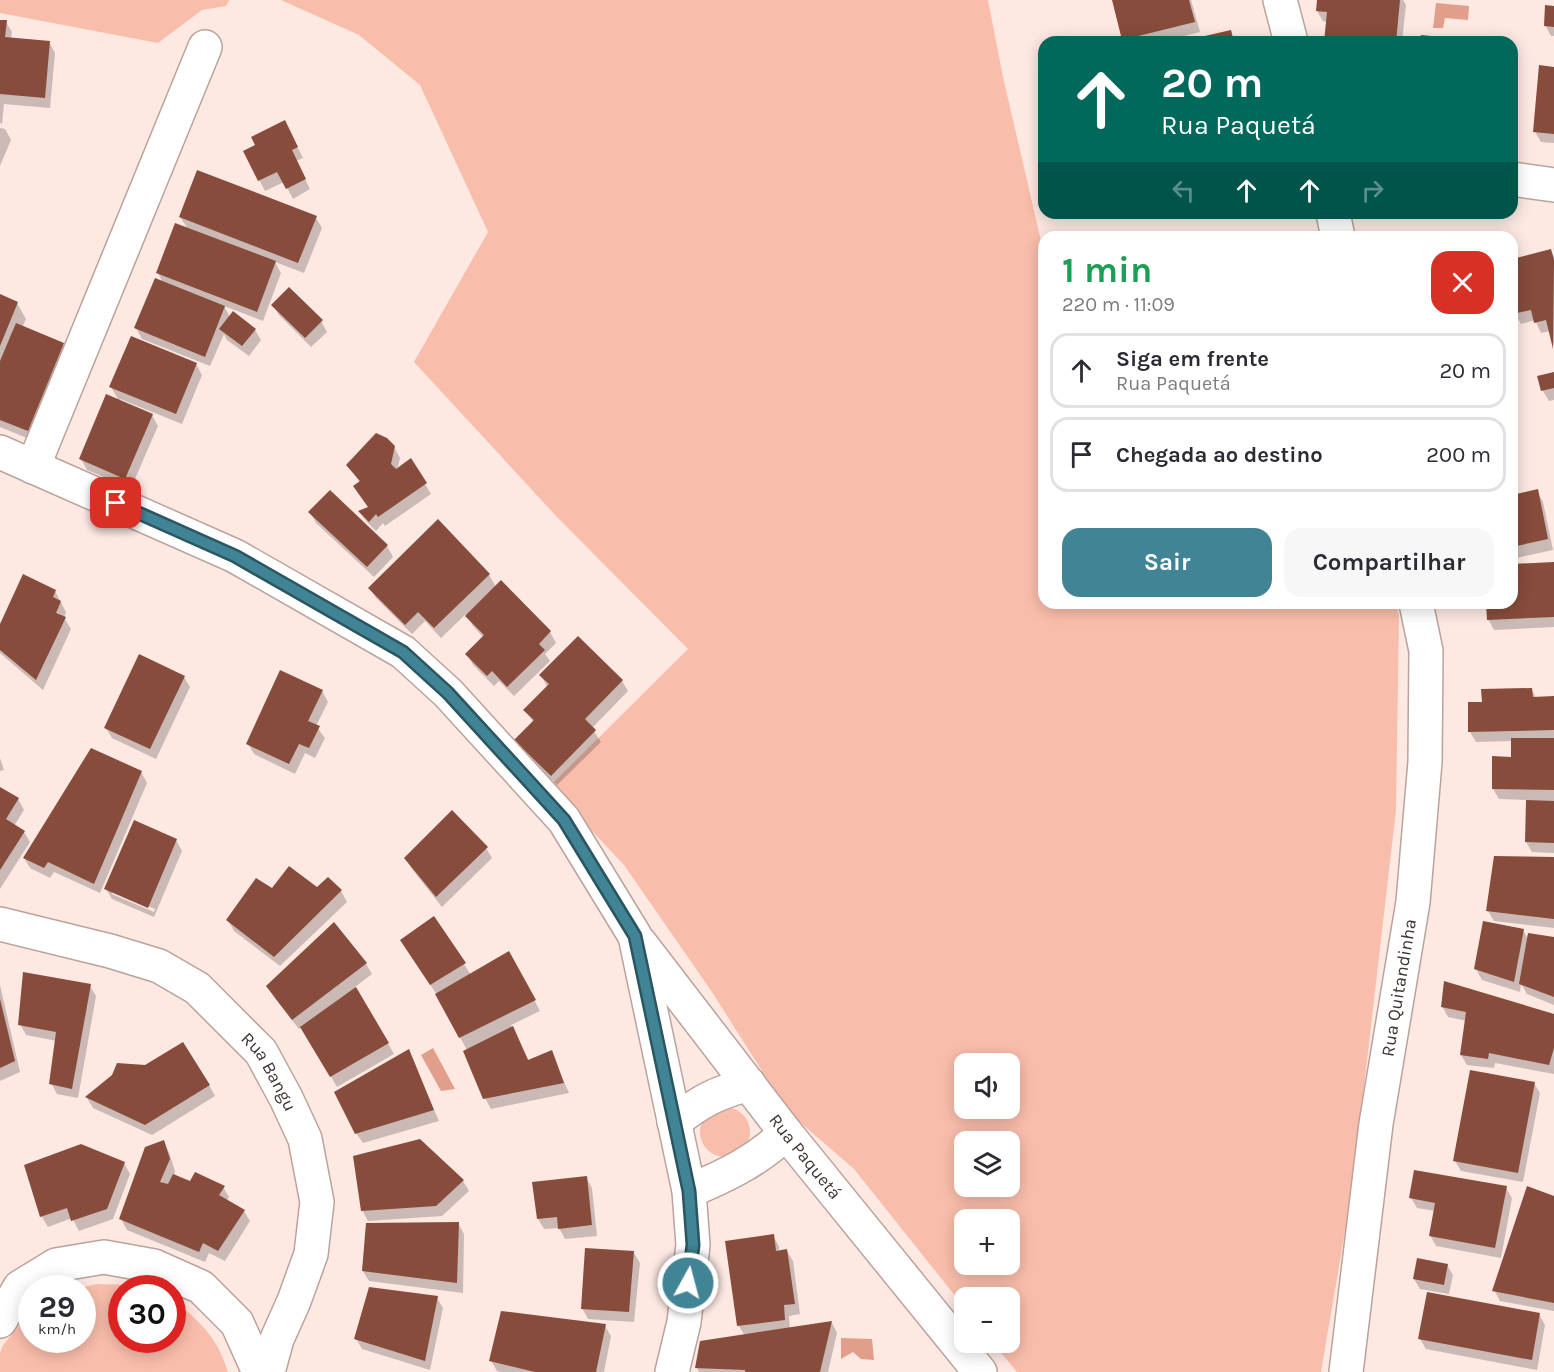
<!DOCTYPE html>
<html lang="pt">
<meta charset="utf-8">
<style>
:root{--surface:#fff;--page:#f7f7f7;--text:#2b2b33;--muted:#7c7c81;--line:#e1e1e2;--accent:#418495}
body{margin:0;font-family:Karla,sans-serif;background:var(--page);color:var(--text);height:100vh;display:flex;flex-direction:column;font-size:22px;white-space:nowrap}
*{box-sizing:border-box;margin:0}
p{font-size:20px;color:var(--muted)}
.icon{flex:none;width:33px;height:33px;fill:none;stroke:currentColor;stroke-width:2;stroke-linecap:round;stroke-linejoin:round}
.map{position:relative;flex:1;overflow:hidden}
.panel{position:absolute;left:1038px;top:231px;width:480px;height:378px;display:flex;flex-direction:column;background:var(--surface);border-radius:18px;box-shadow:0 3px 15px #0003}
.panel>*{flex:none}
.guide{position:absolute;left:1038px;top:36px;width:480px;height:183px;border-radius:18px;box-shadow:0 3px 15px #0003;background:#00695c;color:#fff;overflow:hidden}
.controls{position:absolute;left:954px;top:1053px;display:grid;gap:12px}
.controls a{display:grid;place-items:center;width:66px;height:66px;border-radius:12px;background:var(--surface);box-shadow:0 3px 15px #0003;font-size:30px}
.speed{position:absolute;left:18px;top:1275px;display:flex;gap:12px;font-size:30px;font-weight:700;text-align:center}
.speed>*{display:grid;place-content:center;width:78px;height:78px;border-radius:50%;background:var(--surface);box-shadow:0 3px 15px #0003;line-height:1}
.speed small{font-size:15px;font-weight:400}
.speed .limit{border:9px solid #d22;background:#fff;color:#111}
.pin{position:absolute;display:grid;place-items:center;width:51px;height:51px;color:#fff;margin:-26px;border-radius:12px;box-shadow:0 3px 9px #0006}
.me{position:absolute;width:66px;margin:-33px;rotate:7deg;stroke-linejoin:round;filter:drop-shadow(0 0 4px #0008)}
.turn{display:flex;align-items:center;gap:21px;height:126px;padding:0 24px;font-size:27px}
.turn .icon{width:78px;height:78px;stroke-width:2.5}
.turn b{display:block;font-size:42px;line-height:51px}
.lanes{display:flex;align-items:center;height:57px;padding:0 24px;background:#0003;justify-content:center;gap:30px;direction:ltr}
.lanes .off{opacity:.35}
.round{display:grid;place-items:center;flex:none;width:63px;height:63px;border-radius:18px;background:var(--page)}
.headline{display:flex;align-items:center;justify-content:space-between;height:102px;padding:0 24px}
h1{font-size:36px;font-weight:700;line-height:45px;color:#1e9e55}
.button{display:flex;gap:12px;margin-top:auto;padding:12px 24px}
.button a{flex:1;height:69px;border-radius:18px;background:var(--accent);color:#fff;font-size:24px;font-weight:700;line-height:69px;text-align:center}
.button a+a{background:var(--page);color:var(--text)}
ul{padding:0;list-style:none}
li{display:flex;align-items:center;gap:18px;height:75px;margin:0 12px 9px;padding:0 12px;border:3px solid var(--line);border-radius:18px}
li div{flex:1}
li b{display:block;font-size:22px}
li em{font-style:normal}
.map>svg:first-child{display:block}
</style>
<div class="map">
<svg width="1554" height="1372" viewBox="0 0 1554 1372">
<rect width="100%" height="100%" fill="#fde8e2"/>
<path fill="#f9bdab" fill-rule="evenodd" d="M0,0H229L226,6L202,10L158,43L0,13Z
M281,0H988L1003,77L1044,254V603H1396L1399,616L1396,810L1352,1190L1321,1372H1017L993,1343L1010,1342V1298H964V1307L854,1169L788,1112L712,992L624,865L550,786L688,649L557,517L414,362L488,232L420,85L359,35ZM964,1064H1010V1108H964ZM964,1142H1010V1186H964ZM964,1220H1010V1264H964Z
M700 1132a25 25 0 1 1 50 0a25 25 0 1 1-50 0Z
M97,1284L135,1285L143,1288H122V1340H172L173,1300C201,1322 217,1337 228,1372H0V1353L3,1345L31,1312L32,1340H82V1288H80Z"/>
<path fill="#e09e8b" d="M1436,3L1469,6L1468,20L1445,18L1443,28H1433Z
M433,1048L455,1089L441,1091L421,1055Z
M841,1338L872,1339L874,1360L861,1359L853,1352L841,1359Z"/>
<path fill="#0003" fill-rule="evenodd" d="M1114,0H1191L1200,32L1161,42H1125Z
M1319,0H1403L1406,5L1402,42H1325L1327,22L1323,21L1317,11Z
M1554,8V36H1551L1545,25Z
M0,21L6,22L12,32L11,39L49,42L55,53L50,108L4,104L2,124L0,123Z
M1554,68V143L1541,142L1535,132Z
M0,128L5,129L11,140L0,166Z
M290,132L303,158L296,161L310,189L293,199L284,182L265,191L245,152Z
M180,217L316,218L322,228L304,273L275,262L281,273L263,321L224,306L230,317L255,330L261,340L249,356L227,340L224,334L210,366L142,339L136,328L163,283L158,273L188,229Z
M1551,251L1554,257V346L1550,331L1541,333L1535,320L1521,324L1515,313L1512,302V261Z
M0,296L17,303L26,319L22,328L63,344L69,355L34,441L0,427Z
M273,305L321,321L327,332L311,347L279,315Z
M196,364L202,375L182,424L120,399L119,401L111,387Z
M1554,373V400L1549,401L1543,391Z
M152,415L158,426L131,488L87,470L81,459Z
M394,447L400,458L397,470L425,484L431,494L385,526L383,523L376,531L366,521L360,512L369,508L360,483L348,465Z
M1512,469L1517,492L1512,493Z
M1537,491L1543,502L1553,550L1512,559V497Z
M330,492L387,546L393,557L374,577L316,523L310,512Z
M1554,563V627L1494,630L1488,619L1487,603H1512V565Z
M489,575L496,587L501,583L550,632L556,643L545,654L550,661L514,696L499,681L494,686L473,665L467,654L484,638L473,626L466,614L441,638L425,621L412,634L376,598L370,588Z
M55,591L66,612L64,618L71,629L43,690L0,653V627Z
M541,676L622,681L628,691L592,728L601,742L557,785L522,750L516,740L533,722L525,710L547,686Z
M184,677L190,687L156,759L112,738L106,728Z
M1532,690L1536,698H1554V853L1532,852L1526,842L1528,800L1499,799L1493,789L1512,758L1513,741L1476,742L1470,732L1483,704Z
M322,691L328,702L316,726L325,738L315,758L305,753L295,774L254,754L248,744Z
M0,758L4,770L0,771Z
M141,772L147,783L100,893L54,872L50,878L30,868L24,858Z
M0,788L18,799L24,810L14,826L24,832L30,842L0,889Z
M176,840L182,851L154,917L112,899L106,889ZM112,891L155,909L154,912L112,894Z
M486,848L492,858L442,907L412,869L406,859Z
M1554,858V928L1494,921L1488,911Z
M328,879L341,891L347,902L280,966L234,931L228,920L317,889Z
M434,918L471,975L515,963L540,1011L511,1025L529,1061L551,1052L569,1093L491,1109L485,1098L467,1050L437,995L408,951Z
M1523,930L1528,939L1554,938V1005L1527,994L1521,984L1520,992L1482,980L1476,969Z
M366,964L372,974L355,987L394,1054L337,1087L302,1027L299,1029L274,997Z
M0,985L20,1072L0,1081Z
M90,986L96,996L78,1098L57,1094L51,1083L57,1041L26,1035L20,1024Z
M1442,1006L1554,1015V1074L1495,1063L1494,1068L1467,1065L1461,1055L1467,1021L1448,1017Z
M408,1051L439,1121L363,1143L356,1133Z
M1534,1083L1540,1093L1523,1182L1461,1171L1455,1161Z
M209,1085L215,1096L152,1135L93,1108L87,1098Z
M163,1141L169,1152L175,1171L174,1174L190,1183L223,1187L229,1197L227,1201L244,1211L250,1221L225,1261L209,1253L205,1262L127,1230L121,1219Z
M124,1163L130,1174L113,1219L79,1231L72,1218L48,1227L42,1217L26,1166Z
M586,1177L592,1188L597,1236L565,1239L559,1228L544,1229L538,1219L534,1183Z
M463,1181L469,1191L442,1216L368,1221L362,1210Z
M1506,1188L1512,1198L1501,1258L1436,1246L1430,1235L1435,1211L1417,1208L1411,1198Z
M1554,1198V1311L1500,1301L1494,1290Z
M458,1223L464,1234L463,1293L369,1281L363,1271Z
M773,1236L779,1246V1252L787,1251L793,1261L800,1314L789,1316L790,1329L832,1323L837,1333L828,1372H699L697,1368L745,1336L739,1326L727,1242Z
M634,1253L640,1263L634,1322L588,1319L582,1308Z
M1447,1265L1453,1275L1449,1294L1420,1289L1414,1279Z
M437,1298L443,1308L430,1370L362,1349L356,1339Z
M1539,1314L1545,1325L1537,1370L1426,1349L1420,1339Z
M605,1326L611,1336L604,1372H500L497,1371L491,1361Z"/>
<path fill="#874c3b" d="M1112,0H1189L1195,22L1122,40Z
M1317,0H1400L1396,42H1324L1327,12L1316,11Z
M1545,5L1554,6V27L1544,26Z
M0,20H7L5,37L50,41L45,98L0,94Z
M1231,30L1234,42H1183V41Z
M1421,35L1472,40V42H1420Z
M1539,65L1554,67V134L1533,132Z
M285,120L298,147L292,150L306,179L286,189L277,172L258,181L243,151L255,145L251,137Z
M197,170L317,216L298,263L179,217Z
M175,223L276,261L257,312L156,273Z
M1551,249L1554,260L1553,349L1546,320L1534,323L1531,310L1513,314L1512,308V259Z
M155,278L225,306L205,357L134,328Z
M289,287L323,320L305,338L271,305Z
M0,294L18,302L0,346Z
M233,311L256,329L242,346L219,329Z
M16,323L64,343L28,431L0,420V361Z
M131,336L197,363L176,414L109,387Z
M1554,372V388L1541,391L1537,376Z
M106,394L153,414L125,479L79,459Z
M376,433L387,438L395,446L391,464L396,469L411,458L427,483L378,517L376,514L369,522L358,511L368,507L353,486L360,481L346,465Z
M1538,489L1548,539L1512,547V495Z
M330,490L388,545L367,567L308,512Z
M438,519L490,574L434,628L418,612L405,625L368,588Z
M1554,562V617L1487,620L1486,603H1512V564Z
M23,574L56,590L53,597L61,601L56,613L66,617L36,680L0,650V624Z
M501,580L551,631L539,644L545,650L507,687L492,671L487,676L465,654L484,635L465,616Z
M578,636L623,680L585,719L596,730L551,776L514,740L534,720L523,710L549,684L539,675Z
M139,654L185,676L150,749L104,728Z
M280,670L323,690L308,721L320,726L309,748L299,744L289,764L246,744Z
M1532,688L1533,697L1554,696V730L1468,732V702H1482L1481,689Z
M1511,738H1554V790L1492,789V756L1511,757Z
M91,748L142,771L94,884L48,862L44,868L23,858Z
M0,787L19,798L6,819L25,831L0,870Z
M1526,800L1554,801V843L1525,842Z
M452,810L488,847L436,897L404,858Z
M134,820L177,839L148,908L104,889Z
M1494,856L1554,857V919L1486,911Z
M289,866L317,887L328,877L342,890L274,957L226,920L256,878L272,888Z
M434,916L466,963L430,985L400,940Z
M1483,921L1524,929L1514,982L1474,969Z
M334,922L367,963L292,1020L266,986Z
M1528,933L1554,937V997L1519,984Z
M509,951L536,1000L459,1038L435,994Z
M23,972L91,984L72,1089L49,1084L56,1032L18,1025Z
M1444,981L1554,1014V1048L1549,1065L1489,1053L1488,1059L1460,1055L1466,1012L1441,1007Z
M356,987L389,1043L330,1077L300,1027Z
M0,999L15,1061L0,1068Z
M513,1026L528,1060L552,1050L564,1083L483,1099L463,1051Z
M183,1042L210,1085L145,1125L85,1097L112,1075L117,1063L145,1065Z
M409,1049L434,1110L355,1134L334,1092Z
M1470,1070L1535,1082L1518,1173L1453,1161Z
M420,1139L464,1180L436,1206L361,1211L353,1156Z
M164,1140L170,1159L160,1182L168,1184L173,1174L190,1181L195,1172L225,1186L219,1195L245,1210L218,1251L203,1243L199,1252L119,1219L145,1147Z
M81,1144L125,1162L107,1209L71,1221L67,1208L40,1217L24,1165Z
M1414,1170L1507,1186L1495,1248L1429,1236L1435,1203L1409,1198Z
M587,1176L592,1225L558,1229L557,1217L537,1219L532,1182Z
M1527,1186L1554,1196V1303L1492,1291Z
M459,1222L457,1283L362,1271L366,1223Z
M774,1234L776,1251L787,1249L795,1304L784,1305L785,1320L737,1326L725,1241Z
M585,1248L634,1251L629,1312L581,1309Z
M1417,1258L1448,1264L1444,1285L1413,1279Z
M369,1287L438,1296L425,1361L354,1339Z
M1427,1292L1540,1313L1532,1360L1418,1339Z
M501,1311L606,1324L596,1372H535L489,1361Z
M832,1321L820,1372H745V1370L695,1368L700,1341Z"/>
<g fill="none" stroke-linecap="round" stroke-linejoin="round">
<defs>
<g id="minor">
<path d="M1280,0L1291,42"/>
<path d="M1512,179L1554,185"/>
<path d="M1333,213L1338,237"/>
<path d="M0,452L235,556L403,652L448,693L564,820L635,936L689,1191L693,1245L684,1322L672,1372"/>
<path d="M33,467L205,47"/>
<path id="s1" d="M0,924L110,951L159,966L197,988L261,1052L286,1098L305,1139L317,1202L311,1254L294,1301L277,1339L268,1372"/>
<path id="s2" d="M640,943L786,1133L980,1372"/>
<path d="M674,1122C701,1101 716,1093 749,1084"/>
<path d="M689,1191C726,1176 758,1160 786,1133"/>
<path d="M0,1321L20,1287L56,1265L104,1257L154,1266L201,1287L237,1323L259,1372"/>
<path id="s3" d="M1346,1372L1376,1124L1413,902L1425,762L1426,651L1416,603"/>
</g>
</defs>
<use href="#minor" stroke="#bba39c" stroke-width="36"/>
<use href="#minor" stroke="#fff" stroke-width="33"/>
</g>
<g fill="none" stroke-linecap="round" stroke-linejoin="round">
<defs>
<path id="route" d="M116,503L235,556L403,652L448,693L564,820L635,936L689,1191L693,1245L688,1283"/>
</defs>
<use href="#route" stroke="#2a5661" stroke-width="15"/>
<use href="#route" stroke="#418495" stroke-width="10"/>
</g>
<g text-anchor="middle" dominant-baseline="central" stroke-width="6" stroke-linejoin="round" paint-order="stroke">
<g font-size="18" fill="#3f3532" stroke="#fde8e2">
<text stroke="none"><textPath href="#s3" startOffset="388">Rua Quitandinha</textPath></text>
<text stroke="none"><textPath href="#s1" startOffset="320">Rua Bangu</textPath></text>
<text stroke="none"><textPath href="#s2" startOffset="270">Rua Paquetá</textPath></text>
</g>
</g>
</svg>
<div class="controls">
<a><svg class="icon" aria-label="sound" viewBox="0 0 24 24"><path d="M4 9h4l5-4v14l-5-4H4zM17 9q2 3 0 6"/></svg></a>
<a><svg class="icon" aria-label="layers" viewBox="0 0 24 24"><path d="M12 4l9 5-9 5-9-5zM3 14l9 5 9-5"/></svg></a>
<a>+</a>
<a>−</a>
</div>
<div class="speed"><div>29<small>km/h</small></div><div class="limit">30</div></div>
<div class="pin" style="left:116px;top:503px;background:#d93025"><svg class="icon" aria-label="arrive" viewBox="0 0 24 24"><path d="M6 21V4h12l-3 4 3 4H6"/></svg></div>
<svg class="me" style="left:688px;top:1283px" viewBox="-20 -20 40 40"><circle r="17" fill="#418495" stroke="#fff" stroke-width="3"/><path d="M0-11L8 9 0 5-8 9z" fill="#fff"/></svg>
<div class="guide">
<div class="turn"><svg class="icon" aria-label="ahead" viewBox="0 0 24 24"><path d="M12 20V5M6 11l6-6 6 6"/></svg><div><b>20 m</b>Rua Paquetá</div></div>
<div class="lanes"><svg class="icon off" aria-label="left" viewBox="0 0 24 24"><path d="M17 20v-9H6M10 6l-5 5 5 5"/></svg><svg class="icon" aria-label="ahead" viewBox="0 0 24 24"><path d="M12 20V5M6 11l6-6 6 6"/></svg><svg class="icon" aria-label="ahead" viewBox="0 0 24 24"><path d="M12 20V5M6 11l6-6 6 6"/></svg><svg class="icon off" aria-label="right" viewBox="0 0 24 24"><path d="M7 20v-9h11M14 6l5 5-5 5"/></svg></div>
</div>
<section class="panel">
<div class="headline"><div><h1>1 min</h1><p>220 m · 11:09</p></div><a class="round" style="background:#d93025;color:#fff"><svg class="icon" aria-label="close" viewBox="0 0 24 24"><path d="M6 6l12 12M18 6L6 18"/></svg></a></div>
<ul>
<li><svg class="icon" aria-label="ahead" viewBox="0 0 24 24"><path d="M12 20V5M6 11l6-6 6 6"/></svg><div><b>Siga em frente</b><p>Rua Paquetá</p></div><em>20 m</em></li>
<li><svg class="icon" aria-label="arrive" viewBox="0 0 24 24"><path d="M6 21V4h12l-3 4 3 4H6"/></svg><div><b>Chegada ao destino</b></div><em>200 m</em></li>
</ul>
<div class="button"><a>Sair</a><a>Compartilhar</a></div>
</section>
</div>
